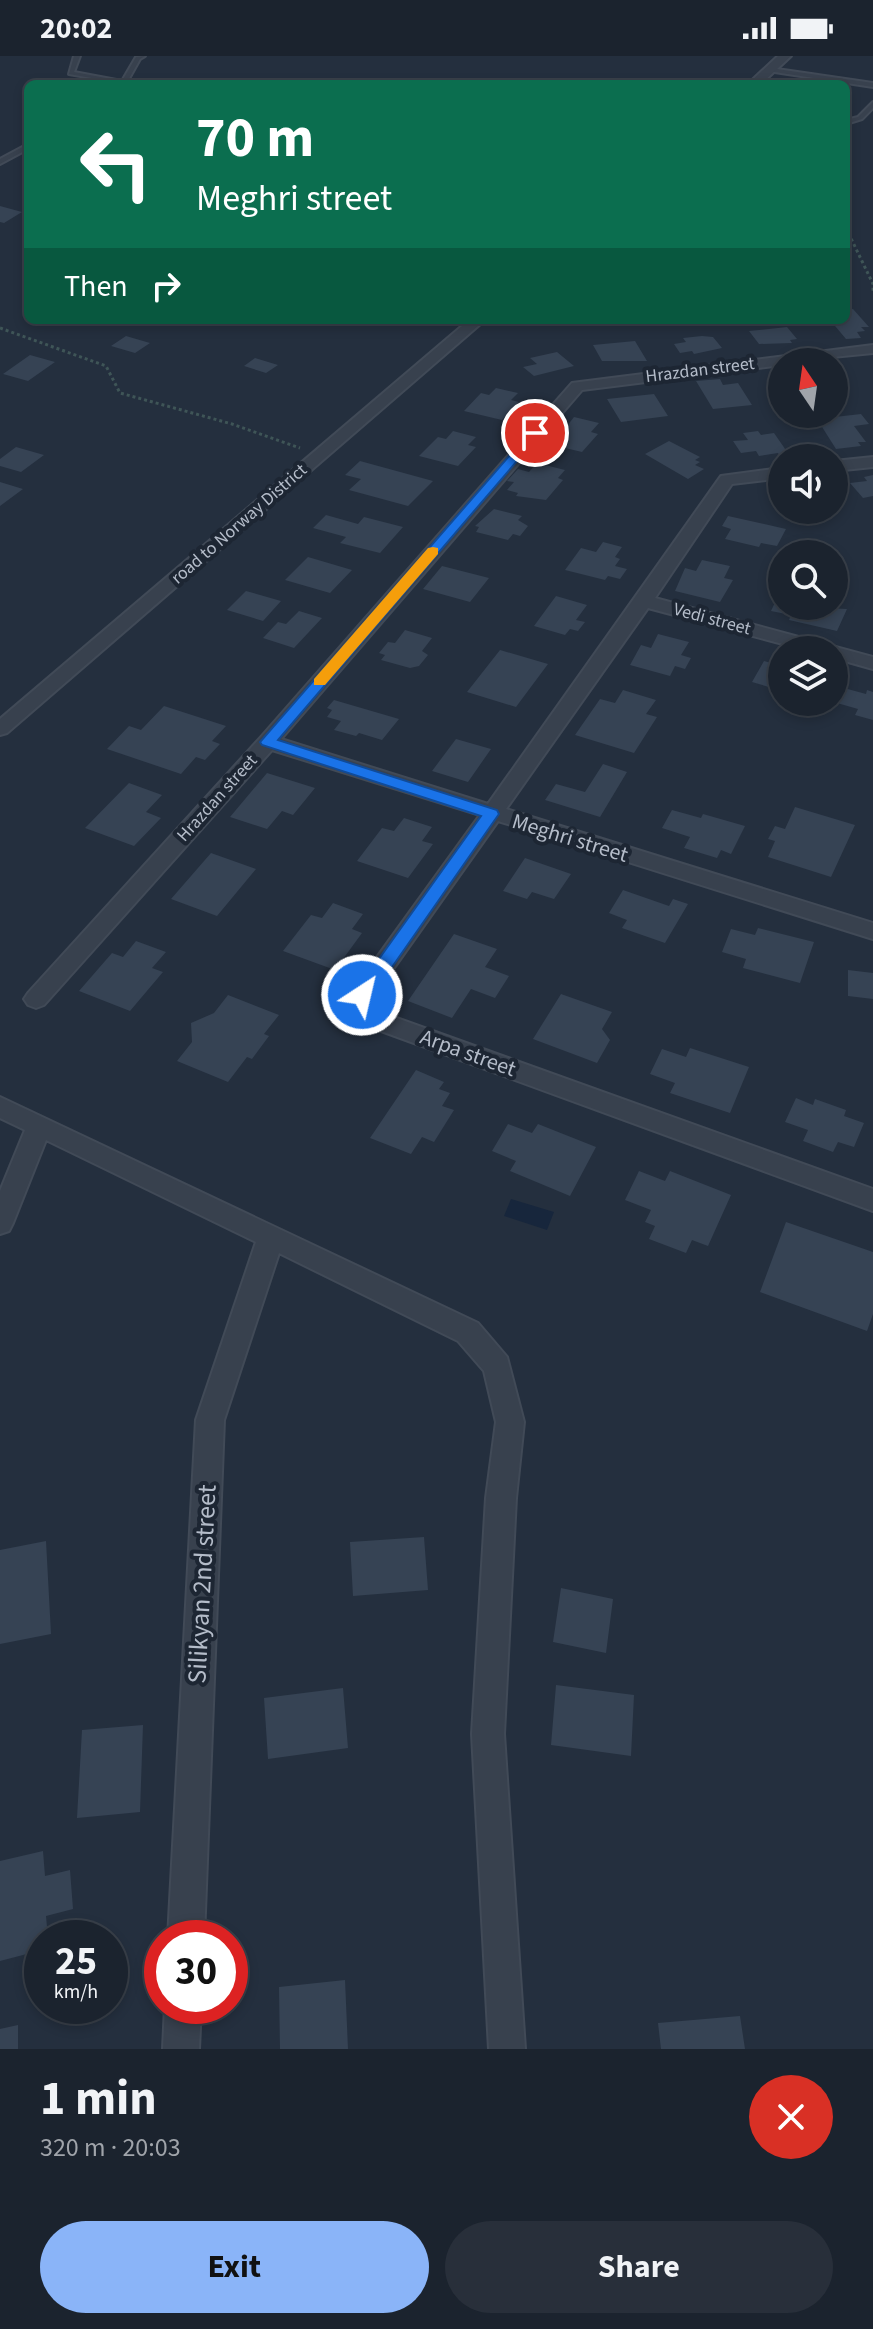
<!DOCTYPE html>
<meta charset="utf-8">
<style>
:root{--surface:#1b232e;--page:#282f3a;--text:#f1f3f6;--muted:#a0a4aa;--line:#39404a;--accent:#8ab4f8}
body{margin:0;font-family:"Source Sans 3",sans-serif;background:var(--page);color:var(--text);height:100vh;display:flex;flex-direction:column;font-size:30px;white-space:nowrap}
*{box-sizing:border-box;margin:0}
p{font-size:26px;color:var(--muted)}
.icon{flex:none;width:44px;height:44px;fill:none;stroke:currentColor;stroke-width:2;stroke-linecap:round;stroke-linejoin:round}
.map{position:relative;height:1993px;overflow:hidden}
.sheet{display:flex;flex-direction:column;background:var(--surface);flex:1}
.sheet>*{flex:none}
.top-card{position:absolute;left:24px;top:24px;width:826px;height:244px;border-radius:12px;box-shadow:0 4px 12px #0003,0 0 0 2px var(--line);background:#0b6e4f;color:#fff;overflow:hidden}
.needle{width:52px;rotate:347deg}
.buttons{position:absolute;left:768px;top:292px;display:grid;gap:16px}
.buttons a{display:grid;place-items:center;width:80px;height:80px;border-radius:50%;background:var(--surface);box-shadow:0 4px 12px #0003,0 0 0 2px var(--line);font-size:40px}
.speed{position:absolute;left:24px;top:1864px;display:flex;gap:16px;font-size:40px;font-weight:700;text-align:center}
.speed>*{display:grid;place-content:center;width:104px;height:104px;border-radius:50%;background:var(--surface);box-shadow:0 4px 12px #0003,0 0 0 2px var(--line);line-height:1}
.speed small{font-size:20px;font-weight:400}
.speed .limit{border:12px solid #d22;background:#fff;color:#111}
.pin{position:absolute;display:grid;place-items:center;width:68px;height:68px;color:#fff;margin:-34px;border:4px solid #fff;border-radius:50%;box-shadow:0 2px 8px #0007}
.me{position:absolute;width:88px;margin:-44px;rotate:35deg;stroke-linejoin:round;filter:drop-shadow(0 0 6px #0008)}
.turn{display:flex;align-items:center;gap:28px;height:168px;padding:0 40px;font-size:36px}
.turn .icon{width:104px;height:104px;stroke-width:2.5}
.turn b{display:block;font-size:56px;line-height:68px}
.then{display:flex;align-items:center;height:76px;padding:0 40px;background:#0003;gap:16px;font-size:30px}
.round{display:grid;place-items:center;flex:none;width:84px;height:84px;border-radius:42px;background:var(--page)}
.headline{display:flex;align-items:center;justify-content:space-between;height:136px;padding:0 40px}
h1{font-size:48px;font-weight:700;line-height:60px}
.primary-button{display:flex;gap:16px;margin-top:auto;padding:16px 40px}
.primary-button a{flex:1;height:92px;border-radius:48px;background:var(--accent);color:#111;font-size:32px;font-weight:700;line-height:92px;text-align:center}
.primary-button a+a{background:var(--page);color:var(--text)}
.status{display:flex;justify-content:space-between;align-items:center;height:56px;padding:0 40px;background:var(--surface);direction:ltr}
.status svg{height:22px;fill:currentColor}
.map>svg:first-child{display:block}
</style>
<div class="status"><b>20:02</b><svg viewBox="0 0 49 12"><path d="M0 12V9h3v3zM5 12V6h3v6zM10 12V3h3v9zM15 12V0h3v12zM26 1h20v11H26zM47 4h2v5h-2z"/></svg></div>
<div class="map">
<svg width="873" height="1993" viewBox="0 0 873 1993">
<rect width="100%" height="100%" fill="#242f3e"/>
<path fill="#17263c" d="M511,1143L554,1156L547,1174L504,1160Z"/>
<path fill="#364354" d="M0,150L22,156L4,167L0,166Z
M853,253L869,271H861L865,275L857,276L861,282L846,283L830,264H846V254Z
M787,271L797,283L790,284L792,287L759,288L749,275Z
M126,280L150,287L135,297L111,290Z
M702,280L713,281L722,292L694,298L692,295L680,297L674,288L686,286L683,282Z
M635,285L647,305H602L593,289Z
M557,296L574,310L534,320L523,311L537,308L530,302Z
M30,299L55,306L28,325L3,318Z
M255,302L278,309L266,317L244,310Z
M720,323L723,329L738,327L752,349L713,353L696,325Z
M496,332L518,337L511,344L519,346L502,364L464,355L481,337L489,339Z
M654,338L668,360L621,366L607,343Z
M861,358L869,368L854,370L866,386H858L861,390L836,393L817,363Z
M574,361L599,367L591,376L598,378L582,396L544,387L560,369L567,370Z
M453,375L476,381L468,389L476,391L458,410L419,400L438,381L446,383Z
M758,375L761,379L774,377L790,400L780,401L778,397L759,400L756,395L741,397L733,385L748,384L743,377Z
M669,385L700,401L695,404L700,406L695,409L704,413L688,423L645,398Z
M16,391L44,399L21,416L0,410V403Z
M360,405L433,425L408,450L349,434L361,423L345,419Z
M537,407L565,414L558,422L563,424L546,444L516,440L518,437L507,434L514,426L507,425L518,413L529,416Z
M873,419V440L863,442L850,427L867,425L864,421Z
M0,426L23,433L0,450Z
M494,453L522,460L518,464L528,470L520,480L513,478L508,484L476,476L479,471L475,470Z
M326,459L358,468L364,461L403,471L380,497L340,487L346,481L313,472Z
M728,460L786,473L777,490L761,487L759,491L725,483L731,473L722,470Z
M603,486L622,491L615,501L620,503L615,510L627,513L620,523L608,520L605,524L565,514L581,492L596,496Z
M308,501L352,514L330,537L285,524Z
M702,504L730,510L724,522L733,524L720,546L675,535L685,512L696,515Z
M442,510L489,522L470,546L423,533Z
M246,535L281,545L263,565L227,554Z
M556,540L587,549L576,564L585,566L578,575L570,573L565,579L534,570Z
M778,540L782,541V550L847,553L837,575L789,564L791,559L771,555Z
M299,555L322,562L294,592L263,582L278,566L286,568Z
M405,574L432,582L422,595L428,599L419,610L410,612L381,604L385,599L379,597L388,586L395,587Z
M658,578L689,586L681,599L691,602L685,613L675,610L670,620L630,609L641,589L651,592Z
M500,594L548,608L516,651L467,636Z
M764,605L782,610V635L752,626Z
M844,632L866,638L867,634L873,636V664L855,659L858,653L837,647Z
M623,634L656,644L646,658L657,661L634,697L575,679L600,643L615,647Z
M334,644L399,663L382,684L359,677L356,680L334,674L341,665L327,661L332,654L327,652Z
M164,650L226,670L212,685L220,688L205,704L196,701L181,718L107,693L129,670L141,674Z
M456,683L491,693L468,726L432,715Z
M603,708L627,716L600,761L545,744L556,728L585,736Z
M267,717L315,732L293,759L282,755L267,773L230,761Z
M129,727L162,739L146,756L161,762L134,790L85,772Z
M795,751L855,769L831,821L768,801L775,785L768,783L775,770L785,773Z
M672,754L701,762L703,758L745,770L731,798L721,794L717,802L684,792L690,781L662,772Z
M404,762L432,771L422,785L433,788L408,822L357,805L382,772L394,775Z
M211,797L256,813L217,860L171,843Z
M525,802L571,818L554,843L532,836L527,843L503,835Z
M623,834L669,850L673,843L688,848L665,887L622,872L627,864L609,857Z
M333,847L363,858L352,873L362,877L335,914L283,895L311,859L322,862Z
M758,872L814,886L800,927L743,912L746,903L722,896L731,873L755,879Z
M454,878L497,893L485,911L509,920L495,942L471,933L452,962L408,945Z
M136,885L166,896L152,912L163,916L130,955L79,935L112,897L123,901Z
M848,914L873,917V943L848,940Z
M561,938L612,956L602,973L610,984L597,1007L533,983Z
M228,939L279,959L264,978L269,980L252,1003L247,1001L228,1026L177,1005L192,986L191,967L214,957Z
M690,992L749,1011L730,1057L670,1037L675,1027L650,1018L662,993L686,1001Z
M416,1014L444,1026L439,1033L450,1037L442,1050L454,1054L434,1086L422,1081L411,1098L370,1082Z
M796,1042L813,1049L815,1043L846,1054L844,1060L864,1067L854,1091L838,1086L833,1096L803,1085L808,1074L785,1066Z
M508,1068L532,1077L538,1068L596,1091L570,1140L510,1115L516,1105L492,1095Z
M639,1115L665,1125L670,1115L731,1139L708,1190L692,1184L686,1197L649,1183L655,1170L645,1166L651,1154L625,1144Z
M786,1166L873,1196V1258L867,1275L760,1236Z
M424,1481L428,1534L353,1540L350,1486Z
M46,1485L51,1578L0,1588V1494Z
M561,1532L613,1543L606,1597L553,1586Z
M556,1629L634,1639L631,1700L551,1689Z
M343,1632L348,1692L268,1703L264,1642Z
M143,1669L140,1756L77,1762L82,1674Z
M43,1795L45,1820L70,1814L73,1853L46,1860L48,1882H42V1894L0,1905V1805Z
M345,1924L348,1993H280L279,1931Z
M740,1960L745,1993H661L658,1967Z
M18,1969V1993H0V1973Z"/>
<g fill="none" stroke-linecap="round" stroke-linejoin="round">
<defs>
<path id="service" d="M74,0H80L74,16L122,25L136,1L145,0L140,3L126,28L69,18Z
M770,12L873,27V31L768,15Z
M873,46V52L862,63L846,68V64L858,61Z
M28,88V93L0,108V103Z"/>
<path id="minor" d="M778,0H791L761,28H748Z
M469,264H485L7,677L0,679V663Z
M873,289V297L782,306V309L582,334L281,683L488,748L721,420L782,412V422L732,428L655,542L873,601V613L834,602V594H805L648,552L506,753L873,867V883L498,765L374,940L380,956L873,1133V1155L362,968L350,939L354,933L480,759L272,694L44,949L36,952L28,949L24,943L28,937L261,681L572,327Z
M873,401V411L834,415V405Z
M0,1041L478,1267L507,1301L524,1366L516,1442L504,1678L525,1993H489L472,1678L486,1442L496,1366L484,1315L458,1285L279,1197L224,1364L204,1882H168L196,1364L256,1186L46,1084L13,1167L9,1175L0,1178V1135L25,1074L0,1062Z
M165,1950H201L199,1993H163Z"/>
</defs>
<use href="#service" stroke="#414a57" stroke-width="4"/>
<use href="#minor" stroke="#414a57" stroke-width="4"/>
<path stroke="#3f5557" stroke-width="3" stroke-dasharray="3 3" stroke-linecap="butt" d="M846,172L873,228V236
M0,272L106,310L120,337L232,368L300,392"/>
<use href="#service" fill="#38414e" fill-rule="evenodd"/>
<use href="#minor" fill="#38414e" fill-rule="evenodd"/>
</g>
<path fill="#1a73e8" stroke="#114b97" stroke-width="2" d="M531,375L541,377L278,684L497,754L499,758L369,944L362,946L354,939L356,935L481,760L262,689L260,686Z"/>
<path fill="#f59e0b" d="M433,491L438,492V498L325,629H314V623L428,492Z"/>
<g text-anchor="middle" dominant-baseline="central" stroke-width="8" stroke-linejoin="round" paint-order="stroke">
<g font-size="18" fill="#b4bcc9" stroke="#1d2633">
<text transform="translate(700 314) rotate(-7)">Hrazdan street</text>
<text transform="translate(239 468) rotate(-41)">road to Norway District</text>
<text transform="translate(712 563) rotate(15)">Vedi street</text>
<text transform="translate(217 742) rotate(-48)">Hrazdan street</text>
</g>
<g font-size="22" fill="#b4bcc9" stroke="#1d2633">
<text transform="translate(570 782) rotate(17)">Meghri street</text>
<text transform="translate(468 997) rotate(20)">Arpa street</text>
</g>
<g font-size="26" fill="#b4bcc9" stroke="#1d2633">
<text transform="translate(202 1528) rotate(-87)">Silikyan 2nd street</text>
</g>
</g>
</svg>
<div class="buttons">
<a><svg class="needle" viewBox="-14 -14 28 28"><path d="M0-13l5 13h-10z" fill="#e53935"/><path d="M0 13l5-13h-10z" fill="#a0a4aa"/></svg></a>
<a><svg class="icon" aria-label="sound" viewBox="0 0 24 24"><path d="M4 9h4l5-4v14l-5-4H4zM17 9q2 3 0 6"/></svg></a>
<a><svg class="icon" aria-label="search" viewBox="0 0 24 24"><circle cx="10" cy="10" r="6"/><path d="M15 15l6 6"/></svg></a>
<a><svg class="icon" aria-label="layers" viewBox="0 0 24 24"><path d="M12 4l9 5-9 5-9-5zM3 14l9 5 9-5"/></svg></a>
</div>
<div class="speed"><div>25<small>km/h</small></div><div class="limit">30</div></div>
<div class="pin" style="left:535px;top:377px;background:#d93025"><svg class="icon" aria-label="arrive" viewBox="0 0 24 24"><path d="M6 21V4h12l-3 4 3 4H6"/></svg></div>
<svg class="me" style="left:362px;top:939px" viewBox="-20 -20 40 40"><circle r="17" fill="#1a73e8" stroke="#fff" stroke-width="3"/><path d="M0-11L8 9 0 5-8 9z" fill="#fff"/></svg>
<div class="top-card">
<div class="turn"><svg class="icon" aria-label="left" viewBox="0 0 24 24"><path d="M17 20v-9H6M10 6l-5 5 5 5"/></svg><div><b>70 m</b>Meghri street</div></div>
<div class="then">Then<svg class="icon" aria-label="right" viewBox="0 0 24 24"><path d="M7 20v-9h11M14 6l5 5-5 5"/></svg></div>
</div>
</div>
<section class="sheet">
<div class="headline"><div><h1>1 min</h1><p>320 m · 20:03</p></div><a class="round" style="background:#d93025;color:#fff"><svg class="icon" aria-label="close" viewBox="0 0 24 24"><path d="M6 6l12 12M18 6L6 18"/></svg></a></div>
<div class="primary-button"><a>Exit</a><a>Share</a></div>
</section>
